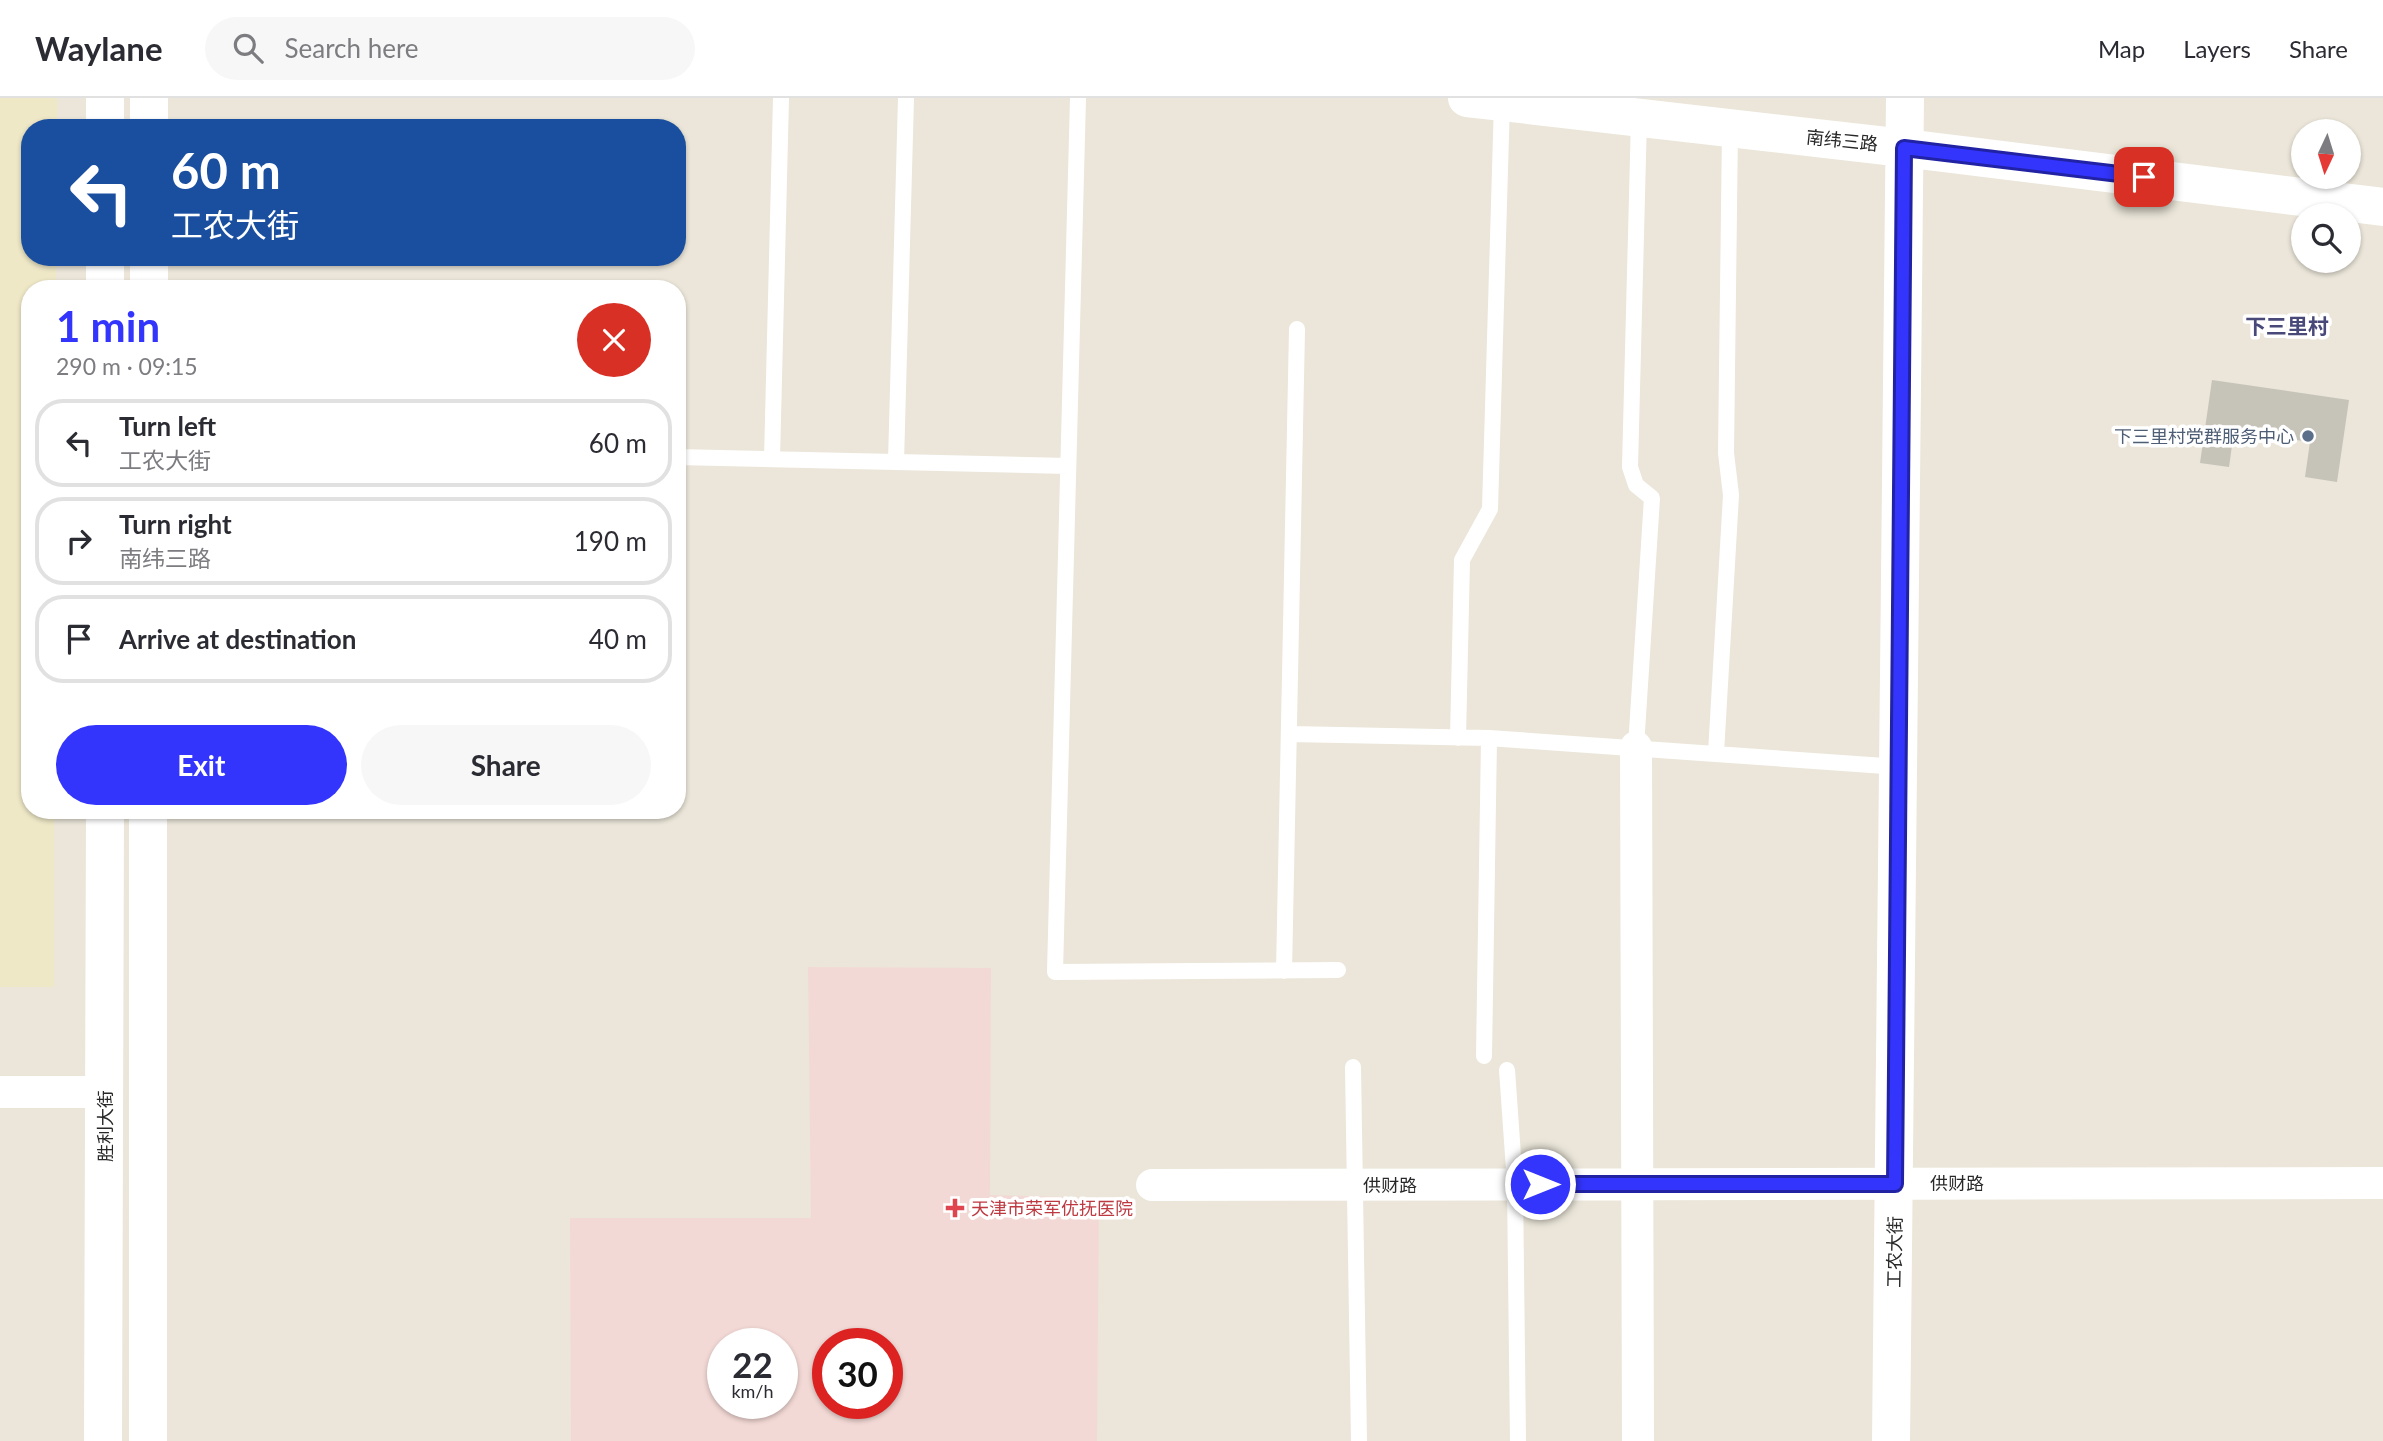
<!DOCTYPE html>
<meta charset="utf-8">
<style>
:root{--surface:#fff;--page:#f7f7f7;--text:#2b2b33;--muted:#7c7c81;--line:#e1e1e2;--accent:#3335fd}
body{margin:0;font-family:Lato,"Noto Sans SC",sans-serif;background:var(--page);color:var(--text);height:100vh;display:flex;flex-direction:column;font-size:26px;white-space:nowrap}
*{box-sizing:border-box;margin:0}
p{font-size:23px;color:var(--muted)}
.icon{flex:none;width:38px;height:38px;fill:none;stroke:currentColor;stroke-width:2;stroke-linecap:round;stroke-linejoin:round}
.map{position:relative;flex:1;overflow:hidden}
.drawer{position:absolute;left:21px;top:182px;width:665px;height:539px;display:flex;flex-direction:column;background:var(--surface);border-radius:28px;box-shadow:0 2px 5px #0004}
.drawer>*{flex:none}
.guide{position:absolute;left:21px;top:21px;width:665px;height:147px;border-radius:28px;box-shadow:0 2px 5px #0004;background:#1a4fa0;color:#fff;overflow:hidden}
.needle{width:46px;rotate:184deg}
.fabs{position:absolute;left:2291px;top:21px;display:grid;gap:14px}
.fabs a{display:grid;place-items:center;width:70px;height:70px;border-radius:50%;background:var(--surface);box-shadow:0 2px 5px #0004;font-size:35px}
.speed{position:absolute;left:707px;top:1230px;display:flex;gap:14px;font-size:35px;font-weight:700;text-align:center}
.speed>*{display:grid;place-content:center;width:91px;height:91px;border-radius:50%;background:var(--surface);box-shadow:0 2px 5px #0004;line-height:1}
.speed small{font-size:18px;font-weight:400}
.speed .limit{border:10px solid #d22;background:#fff;color:#111}
.pin{position:absolute;display:grid;place-items:center;width:60px;height:60px;color:#fff;margin:-30px;border-radius:14px;box-shadow:0 4px 10px #0006}
.me{position:absolute;width:77px;margin:-38px;rotate:90deg;stroke-linejoin:round;filter:drop-shadow(0 0 5px #0008)}
.turn{display:flex;align-items:center;gap:24px;height:147px;padding:0 35px;font-size:32px}
.turn .icon{width:91px;height:91px;stroke-width:2.5}
.turn b{display:block;font-size:49px;line-height:60px}
.round{display:grid;place-items:center;flex:none;width:74px;height:74px;border-radius:37px;background:var(--page)}
.headline{display:flex;align-items:center;justify-content:space-between;height:119px;padding:0 35px}
h1{font-size:42px;font-weight:700;line-height:52px;color:var(--accent)}
.cta{display:flex;gap:14px;margin-top:auto;padding:14px 35px}
.cta a{flex:1;height:80px;border-radius:42px;background:var(--accent);color:#fff;font-size:28px;font-weight:700;line-height:80px;text-align:center}
.cta a+a{background:var(--page);color:var(--text)}
ul{padding:0;list-style:none}
li{display:flex;align-items:center;gap:21px;height:88px;margin:0 14px 10px;padding:0 21px;border:4px solid var(--line);border-radius:28px}
li div{flex:1}
li b{display:block;font-size:26px}
li em{font-style:normal}
header{display:flex;align-items:center;gap:42px;box-sizing:border-box;height:98px;padding:0 35px;background:var(--surface);border-bottom:2px solid var(--line)}
header strong{font-size:33px}
nav{display:flex;gap:38px;margin-inline-start:auto;font-size:24px}
.search{width:490px;height:63px;background:var(--page);display:flex;align-items:center;gap:18px;box-sizing:border-box;padding:0 24px;border-radius:38px;color:var(--muted);font-size:26px}
.map>svg:first-child{display:block}
</style>
<header>
<strong>Waylane</strong>
<div class="search"><svg class="icon" aria-label="search" viewBox="0 0 24 24"><circle cx="10" cy="10" r="6"/><path d="M15 15l6 6"/></svg>Search here</div>
<nav><a>Map</a><a>Layers</a><a>Share</a></nav>
</header>
<div class="map">
<svg width="2383" height="1343" viewBox="0 0 2383 1343">
<rect width="100%" height="100%" fill="#ebe6d9"/>
<path fill="#eee8c7" d="M0,0H57V30H30V159H56V191H30V712H54V889H0Z"/>
<path fill="#f3d9d5" fill-rule="evenodd" d="M808,869L991,870L990,1097L1099,1100L1097,1343H571L570,1120H811ZM723,1246H782V1306H723ZM828,1246H887V1306H828Z"/>
<path fill="#c6c3b9" d="M2212,282L2349,302L2337,384L2305,379L2310,344L2234,333L2229,369L2200,365Z"/>
<g fill="none" stroke-linecap="round" stroke-linejoin="round">
<path stroke="#fff" stroke-width="16" d="M1078,0L1055,874L1338,872
M677,359L1068,368
M772,361L781,0
M896,364L906,0
M1290,636L1489,640L1899,669
M1458,640L1462,462L1490,411L1502,4
M1636,649L1652,400L1636,387L1630,369L1639,20
M1716,655L1731,397L1726,355L1730,30
M1284,873L1297,231
M1484,958L1489,640
M1353,969L1359,1343
M1507,972L1515,1086L1518,1343"/>
<path stroke="#fff" stroke-width="32" d="M1636,649L1638,1343
M0,994H105
M1152,1087L2383,1085"/>
<path stroke="#fff" stroke-width="38" d="M1467,0L1904,50L2383,109
M1891,1343L1905,0"/>
<path stroke="#fff" stroke-width="38" d="M105,30V0
M149,30V0
M105,191V159
M149,191V159
M103,1343L105,712
M148,1343V712"/>
</g>
<g fill="none" stroke-linecap="round" stroke-linejoin="round">
<defs>
<path id="route" d="M1540,1086H1895L1904,50L2144,79"/>
</defs>
<use href="#route" stroke="#2122a4" stroke-width="18"/>
<use href="#route" stroke="#3335fd" stroke-width="12"/>
</g>
<circle fill="#5c6f8a" stroke="#fff" stroke-width="2.5" cx="2308" cy="338" r="7"/>
<path fill="#e0444e" stroke="#fff" stroke-width="2.5" d="M951.5 1099.5h7v7h7v7h-7v7h-7v-7h-7v-7h7z"/>
<g text-anchor="middle" dominant-baseline="central" stroke-width="7" stroke-linejoin="round" paint-order="stroke">
<g font-size="18" fill="#282828" stroke="#fff">
<text transform="translate(1842 42) rotate(6)">南纬三路</text>
<text transform="translate(105 1028) rotate(-90)">胜利大街</text>
<text x="1957" y="1085">供财路</text>
<text x="1390" y="1087">供财路</text>
<text transform="translate(1894 1154) rotate(-89)">工农大街</text>
</g>
<g font-size="18" fill="#4e5e75" stroke="#fff" text-anchor="end">
<text x="2294" y="338">下三里村党群服务中心</text>
</g>
<g font-size="18" fill="#be3a42" stroke="#fff" text-anchor="start">
<text x="971" y="1110">天津市荣军优抚医院</text>
</g>
<g font-size="21" font-weight="bold" fill="#484879" stroke="#fff">
<text x="2287" y="227">下三里村</text>
</g>
</g>
</svg>
<div class="fabs">
<a><svg class="needle" viewBox="-14 -14 28 28"><path d="M0-13l5 13h-10z" fill="#e53935"/><path d="M0 13l5-13h-10z" fill="#7c7c81"/></svg></a>
<a><svg class="icon" aria-label="search" viewBox="0 0 24 24"><circle cx="10" cy="10" r="6"/><path d="M15 15l6 6"/></svg></a>
</div>
<div class="speed"><div>22<small>km/h</small></div><div class="limit">30</div></div>
<div class="pin" style="left:2144px;top:79px;background:#d93025"><svg class="icon" aria-label="arrive" viewBox="0 0 24 24"><path d="M6 21V4h12l-3 4 3 4H6"/></svg></div>
<svg class="me" style="left:1540px;top:1086px" viewBox="-20 -20 40 40"><circle r="17" fill="#3335fd" stroke="#fff" stroke-width="3"/><path d="M0-11L8 9 0 5-8 9z" fill="#fff"/></svg>
<div class="guide">
<div class="turn"><svg class="icon" aria-label="left" viewBox="0 0 24 24"><path d="M17 20v-9H6M10 6l-5 5 5 5"/></svg><div><b>60 m</b>工农大街</div></div>
</div>
<section class="drawer">
<div class="headline"><div><h1>1 min</h1><p>290 m · 09:15</p></div><a class="round" style="background:#d93025;color:#fff"><svg class="icon" aria-label="close" viewBox="0 0 24 24"><path d="M6 6l12 12M18 6L6 18"/></svg></a></div>
<ul>
<li><svg class="icon" aria-label="left" viewBox="0 0 24 24"><path d="M17 20v-9H6M10 6l-5 5 5 5"/></svg><div><b>Turn left</b><p>工农大街</p></div><em>60 m</em></li>
<li><svg class="icon" aria-label="right" viewBox="0 0 24 24"><path d="M7 20v-9h11M14 6l5 5-5 5"/></svg><div><b>Turn right</b><p>南纬三路</p></div><em>190 m</em></li>
<li><svg class="icon" aria-label="arrive" viewBox="0 0 24 24"><path d="M6 21V4h12l-3 4 3 4H6"/></svg><div><b>Arrive at destination</b></div><em>40 m</em></li>
</ul>
<div class="cta"><a>Exit</a><a>Share</a></div>
</section>
</div>
